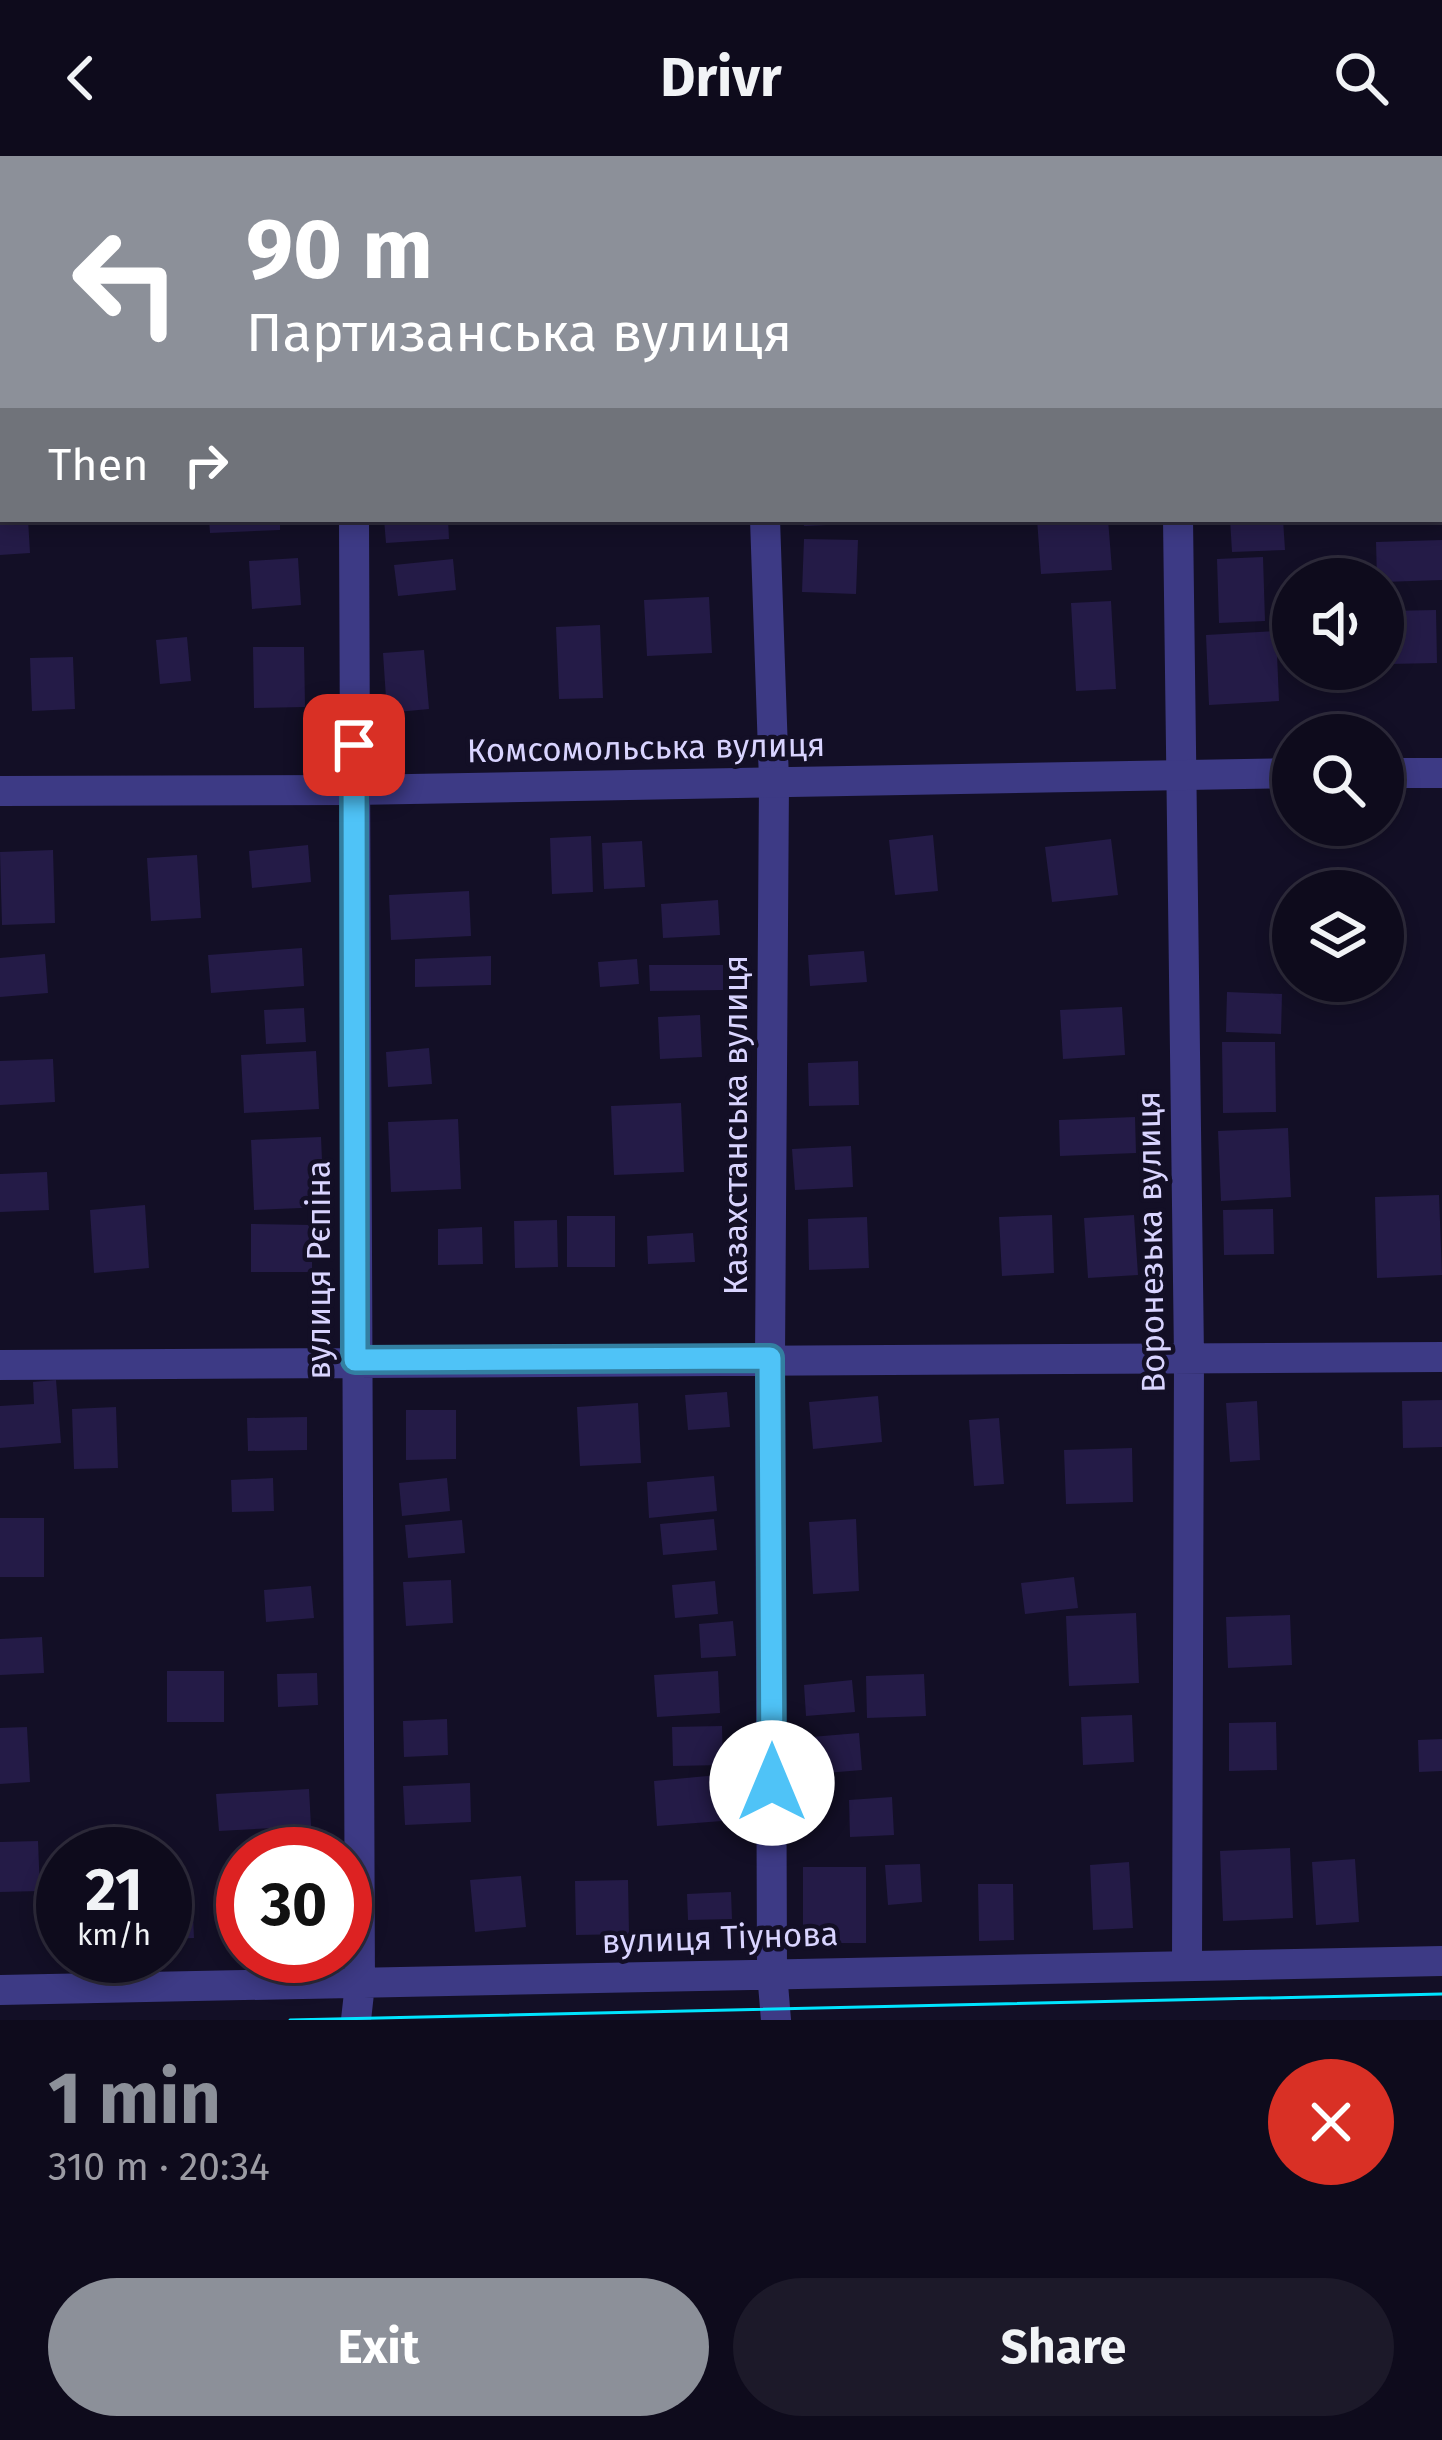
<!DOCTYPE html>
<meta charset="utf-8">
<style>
:root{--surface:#0e0b1c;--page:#1c1929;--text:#f1f3f6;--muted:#9b9ba3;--line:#2e2b3b;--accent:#8c9099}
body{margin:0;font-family:"Fira Sans",sans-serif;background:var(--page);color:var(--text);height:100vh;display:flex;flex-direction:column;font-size:45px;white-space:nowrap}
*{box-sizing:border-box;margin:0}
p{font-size:39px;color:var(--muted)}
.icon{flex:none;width:66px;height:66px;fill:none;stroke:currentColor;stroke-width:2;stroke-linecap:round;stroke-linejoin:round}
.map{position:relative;height:1864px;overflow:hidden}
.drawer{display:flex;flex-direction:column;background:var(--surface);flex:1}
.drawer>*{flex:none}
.guide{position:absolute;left:0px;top:0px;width:1443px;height:366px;box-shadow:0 6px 18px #0003,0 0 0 3px var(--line);background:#8c9099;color:#fff;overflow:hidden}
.controls{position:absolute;left:1272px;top:402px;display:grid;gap:24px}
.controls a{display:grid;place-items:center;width:132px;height:132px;border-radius:50%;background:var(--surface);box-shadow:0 6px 18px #0003,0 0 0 3px var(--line);font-size:60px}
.speed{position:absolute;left:36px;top:1671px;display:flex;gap:24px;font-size:60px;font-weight:700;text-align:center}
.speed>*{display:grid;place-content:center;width:156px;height:156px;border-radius:50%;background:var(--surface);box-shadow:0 6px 18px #0003,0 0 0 3px var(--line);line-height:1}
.speed small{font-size:30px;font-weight:400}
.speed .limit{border:18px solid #d22;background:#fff;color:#111}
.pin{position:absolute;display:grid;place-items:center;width:102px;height:102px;color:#fff;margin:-51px;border-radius:24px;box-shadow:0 6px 18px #0006}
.me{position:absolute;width:132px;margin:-66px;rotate:0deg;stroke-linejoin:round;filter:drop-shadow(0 0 9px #0008)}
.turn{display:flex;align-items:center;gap:42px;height:252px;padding:0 48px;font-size:54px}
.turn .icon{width:156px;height:156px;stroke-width:2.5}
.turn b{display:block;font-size:84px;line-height:102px}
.then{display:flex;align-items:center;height:114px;padding:0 48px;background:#0003;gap:24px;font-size:45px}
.round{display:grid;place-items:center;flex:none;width:126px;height:126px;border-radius:63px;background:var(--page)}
.headline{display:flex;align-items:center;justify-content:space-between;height:204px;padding:0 48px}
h1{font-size:72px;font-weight:700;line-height:90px;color:var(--accent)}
.button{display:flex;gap:24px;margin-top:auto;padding:24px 48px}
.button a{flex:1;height:138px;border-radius:72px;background:var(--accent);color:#fff;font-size:48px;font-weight:700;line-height:138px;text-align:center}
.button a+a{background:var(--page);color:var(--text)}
header{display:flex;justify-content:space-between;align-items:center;height:156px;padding:0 48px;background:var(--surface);font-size:54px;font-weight:700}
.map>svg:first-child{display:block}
</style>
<header><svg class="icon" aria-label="back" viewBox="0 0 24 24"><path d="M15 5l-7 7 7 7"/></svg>Drivr<svg class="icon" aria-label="search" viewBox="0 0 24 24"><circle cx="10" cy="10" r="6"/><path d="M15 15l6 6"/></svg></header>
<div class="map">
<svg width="1442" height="1864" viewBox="0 0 1442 1864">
<rect width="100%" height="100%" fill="#130f26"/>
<path fill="#241b47" d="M0,363H28L30,397L0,399Z
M209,363H280V374L210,377Z
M384,363H448L449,383L386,387Z
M803,363H873L874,367L804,370Z
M1037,363H1108L1112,414L1041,418Z
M1230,363H1283L1285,394L1232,396Z
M804,383L858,384L856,438L802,436Z
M1442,384V424L1383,426L1377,423L1376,386Z
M1263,401L1265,465L1219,467L1217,403Z
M298,402L301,449L252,453L249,405Z
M453,403L456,434L398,440L394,409Z
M709,441L712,497L647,500L644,444Z
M1111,445L1116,533L1076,535L1071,447Z
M1436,454L1437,507L1389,508L1388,455Z
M600,469L603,542L559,543L556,471Z
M1276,475L1279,545L1209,549L1206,479Z
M187,481L191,525L160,528L156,484Z
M253,491H304L305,551L254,552Z
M424,494L429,553L387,557L383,497Z
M73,501L75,553L32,555L30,502Z
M933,679L938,735L895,739L889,684Z
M591,680L593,736L552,738L550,682Z
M1111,683L1118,739L1052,746L1045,691Z
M642,685L645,731L604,733L602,687Z
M308,689L311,726L252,732L249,695Z
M53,694L55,767L2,769L0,696Z
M197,699L201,762L151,765L147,702Z
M469,735L471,780L391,784L389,739Z
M718,744L720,779L663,782L661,748Z
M302,792L304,830L211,837L208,799Z
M864,795L867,826L810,830L808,799Z
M45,798L48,837L0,841V802Z
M491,800V829L415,831V803Z
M637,803L639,828L600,831L598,806Z
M649,809H723V834L650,835Z
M1227,836L1282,838L1281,878L1226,876Z
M1122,851L1125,899L1063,903L1060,854Z
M304,852L306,886L266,888L264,854Z
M700,859L702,901L660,903L658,861Z
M1222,886H1275L1276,956L1223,957Z
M429,892L432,928L388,931L386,896Z
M316,895L319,953L244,957L241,899Z
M53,903L55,946L0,949V905Z
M858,905L859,949L809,950L808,907Z
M681,947L684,1016L614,1019L611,950Z
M1135,961L1136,997L1060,1000L1059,964Z
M458,963L461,1033L391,1036L388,966Z
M1288,972L1291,1041L1221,1045L1218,975Z
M321,981L324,1051L254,1054L251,984Z
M851,990L853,1031L795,1034L792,993Z
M47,1016L49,1054L0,1056V1018Z
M1439,1039L1442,1119L1377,1122L1375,1041Z
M145,1049L149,1112L94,1117L90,1054Z
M1273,1053L1274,1098L1224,1099L1223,1054Z
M1052,1059L1054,1117L1002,1120L999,1061Z
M1134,1059L1138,1119L1088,1122L1084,1062Z
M567,1060H615V1111H567Z
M867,1061L869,1112L809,1114L808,1063Z
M557,1064L558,1111L515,1112L514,1065Z
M251,1068L312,1069V1116H251Z
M482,1071L483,1108L438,1109V1073Z
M693,1077L695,1106L648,1108L647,1080Z
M56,1224L61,1287L0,1292V1250L34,1248L33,1226Z
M727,1236L730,1271L688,1274L685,1239Z
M878,1240L882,1286L813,1293L809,1246Z
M1442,1244V1291L1403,1292L1402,1245Z
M1257,1245L1260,1304L1230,1306L1226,1247Z
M638,1247L641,1307L580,1310L577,1251Z
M116,1251L118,1312L74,1313L72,1253Z
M406,1254H456V1303L406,1304Z
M307,1261V1294L248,1295L247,1262Z
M999,1262L1004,1328L974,1330L969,1264Z
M1132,1292L1133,1346L1066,1348L1064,1294Z
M714,1320L717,1355L649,1362L647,1326Z
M273,1322L274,1355L232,1356L231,1324Z
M447,1322L450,1355L402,1360L399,1327Z
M0,1362H44V1421H0Z
M714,1363L717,1394L663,1399L660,1368Z
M856,1363L859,1435L813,1438L809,1366Z
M462,1364L465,1397L408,1402L405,1369Z
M1074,1421L1078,1452L1025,1458L1021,1427Z
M451,1424L453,1467L406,1470L403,1426Z
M715,1425L718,1458L675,1462L672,1429Z
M311,1430L314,1462L266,1466L264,1434Z
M1136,1457L1139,1527L1069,1530L1066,1460Z
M1290,1459L1292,1509L1228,1512L1226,1461Z
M733,1465L736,1500L701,1502L699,1468Z
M42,1481L44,1517L0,1519V1483Z
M167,1515H224V1566H167Z
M718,1515L720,1557L657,1561L654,1519Z
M317,1517L318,1549L278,1551L277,1518Z
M924,1518L926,1560L867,1562L866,1520Z
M852,1524L855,1556L806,1560L804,1529Z
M1132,1559L1134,1606L1083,1609L1081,1561Z
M447,1563L448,1599L404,1601L403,1565Z
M1276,1566L1277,1614L1229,1615V1567Z
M722,1570L723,1609L673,1610L672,1571Z
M27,1571L30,1626L0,1628V1572Z
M859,1577L862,1614L814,1618L811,1581Z
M1442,1583V1615L1419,1616L1418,1584Z
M718,1619L722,1665L657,1670L654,1625Z
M470,1627L471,1666L405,1669L403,1630Z
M309,1633L311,1670L219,1675L216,1638Z
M892,1641L894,1679L850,1681L849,1644Z
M38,1685L40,1735L0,1736V1686Z
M1290,1692L1293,1762L1223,1765L1220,1695Z
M1355,1703L1359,1766L1316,1769L1312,1706Z
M229,1704H243V1743H230Z
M1129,1706L1133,1772L1093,1774L1090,1709Z
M920,1708L922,1746L888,1749L885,1709Z
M803,1711H866V1787H803Z
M521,1720L526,1771L475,1776L470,1724Z
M628,1724L629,1778L576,1779L575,1725Z
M978,1728H1013L1014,1784L979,1785Z
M192,1736L194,1782L165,1783V1737Z
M731,1736L732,1763L688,1764L687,1738Z"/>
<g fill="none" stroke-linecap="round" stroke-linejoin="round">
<path stroke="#3d3a85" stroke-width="30" d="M353,0V3
M752,0V3
M1175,0V3
M354,363L360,1828L356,1864
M765,363L774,625L770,1202L772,1816L776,1864
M1178,363L1189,1201L1187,1808
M0,1209L1442,1201
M0,1834L1442,1805"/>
<path stroke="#3d3a85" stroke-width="30" d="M1383,617H1442
M0,635L354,634L1293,617"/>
<path stroke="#00e5ff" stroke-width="3" d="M290,1864L1442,1838"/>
</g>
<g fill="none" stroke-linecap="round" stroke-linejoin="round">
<defs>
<path id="route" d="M354,589L355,1204L770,1202L772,1627"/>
</defs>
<use href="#route" stroke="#337fa1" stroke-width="30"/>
<use href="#route" stroke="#4fc3f7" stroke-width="21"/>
</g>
<g text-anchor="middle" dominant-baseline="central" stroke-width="9" stroke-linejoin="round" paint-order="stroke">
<g font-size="33" fill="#d9d4ff" stroke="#130f26">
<text transform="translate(646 592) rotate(-1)">Комсомольська вулиця</text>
<text transform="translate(736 969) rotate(-90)">Казахстанська вулиця</text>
<text transform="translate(1151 1086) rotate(-91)">Воронезька вулиця</text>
<text transform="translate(319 1114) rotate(-90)">вулиця Рєпіна</text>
<text transform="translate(720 1782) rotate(-2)">вулиця Тіунова</text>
</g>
</g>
</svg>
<div class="controls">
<a><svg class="icon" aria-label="sound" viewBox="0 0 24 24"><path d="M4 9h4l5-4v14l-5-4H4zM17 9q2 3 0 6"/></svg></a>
<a><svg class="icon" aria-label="search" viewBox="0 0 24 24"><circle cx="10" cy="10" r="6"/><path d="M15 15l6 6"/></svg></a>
<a><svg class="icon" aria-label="layers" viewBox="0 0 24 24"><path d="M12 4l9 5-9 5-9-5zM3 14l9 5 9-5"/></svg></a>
</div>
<div class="speed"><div>21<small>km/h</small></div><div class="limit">30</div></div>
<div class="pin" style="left:354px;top:589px;background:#d93025"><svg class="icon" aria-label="arrive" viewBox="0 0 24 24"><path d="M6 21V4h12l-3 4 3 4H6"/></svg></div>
<svg class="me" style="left:772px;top:1627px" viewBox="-20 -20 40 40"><circle r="19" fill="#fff"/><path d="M0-13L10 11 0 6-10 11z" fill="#4fc3f7"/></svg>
<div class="guide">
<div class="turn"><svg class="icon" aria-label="left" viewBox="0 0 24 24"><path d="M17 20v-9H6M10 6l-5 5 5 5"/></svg><div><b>90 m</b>Партизанська вулиця</div></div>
<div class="then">Then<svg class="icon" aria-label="right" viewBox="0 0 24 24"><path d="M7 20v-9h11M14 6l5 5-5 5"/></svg></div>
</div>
</div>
<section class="drawer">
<div class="headline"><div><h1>1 min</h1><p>310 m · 20:34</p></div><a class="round" style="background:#d93025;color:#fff"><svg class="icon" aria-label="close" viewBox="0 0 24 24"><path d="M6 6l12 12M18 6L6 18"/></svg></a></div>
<div class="button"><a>Exit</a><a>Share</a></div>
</section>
